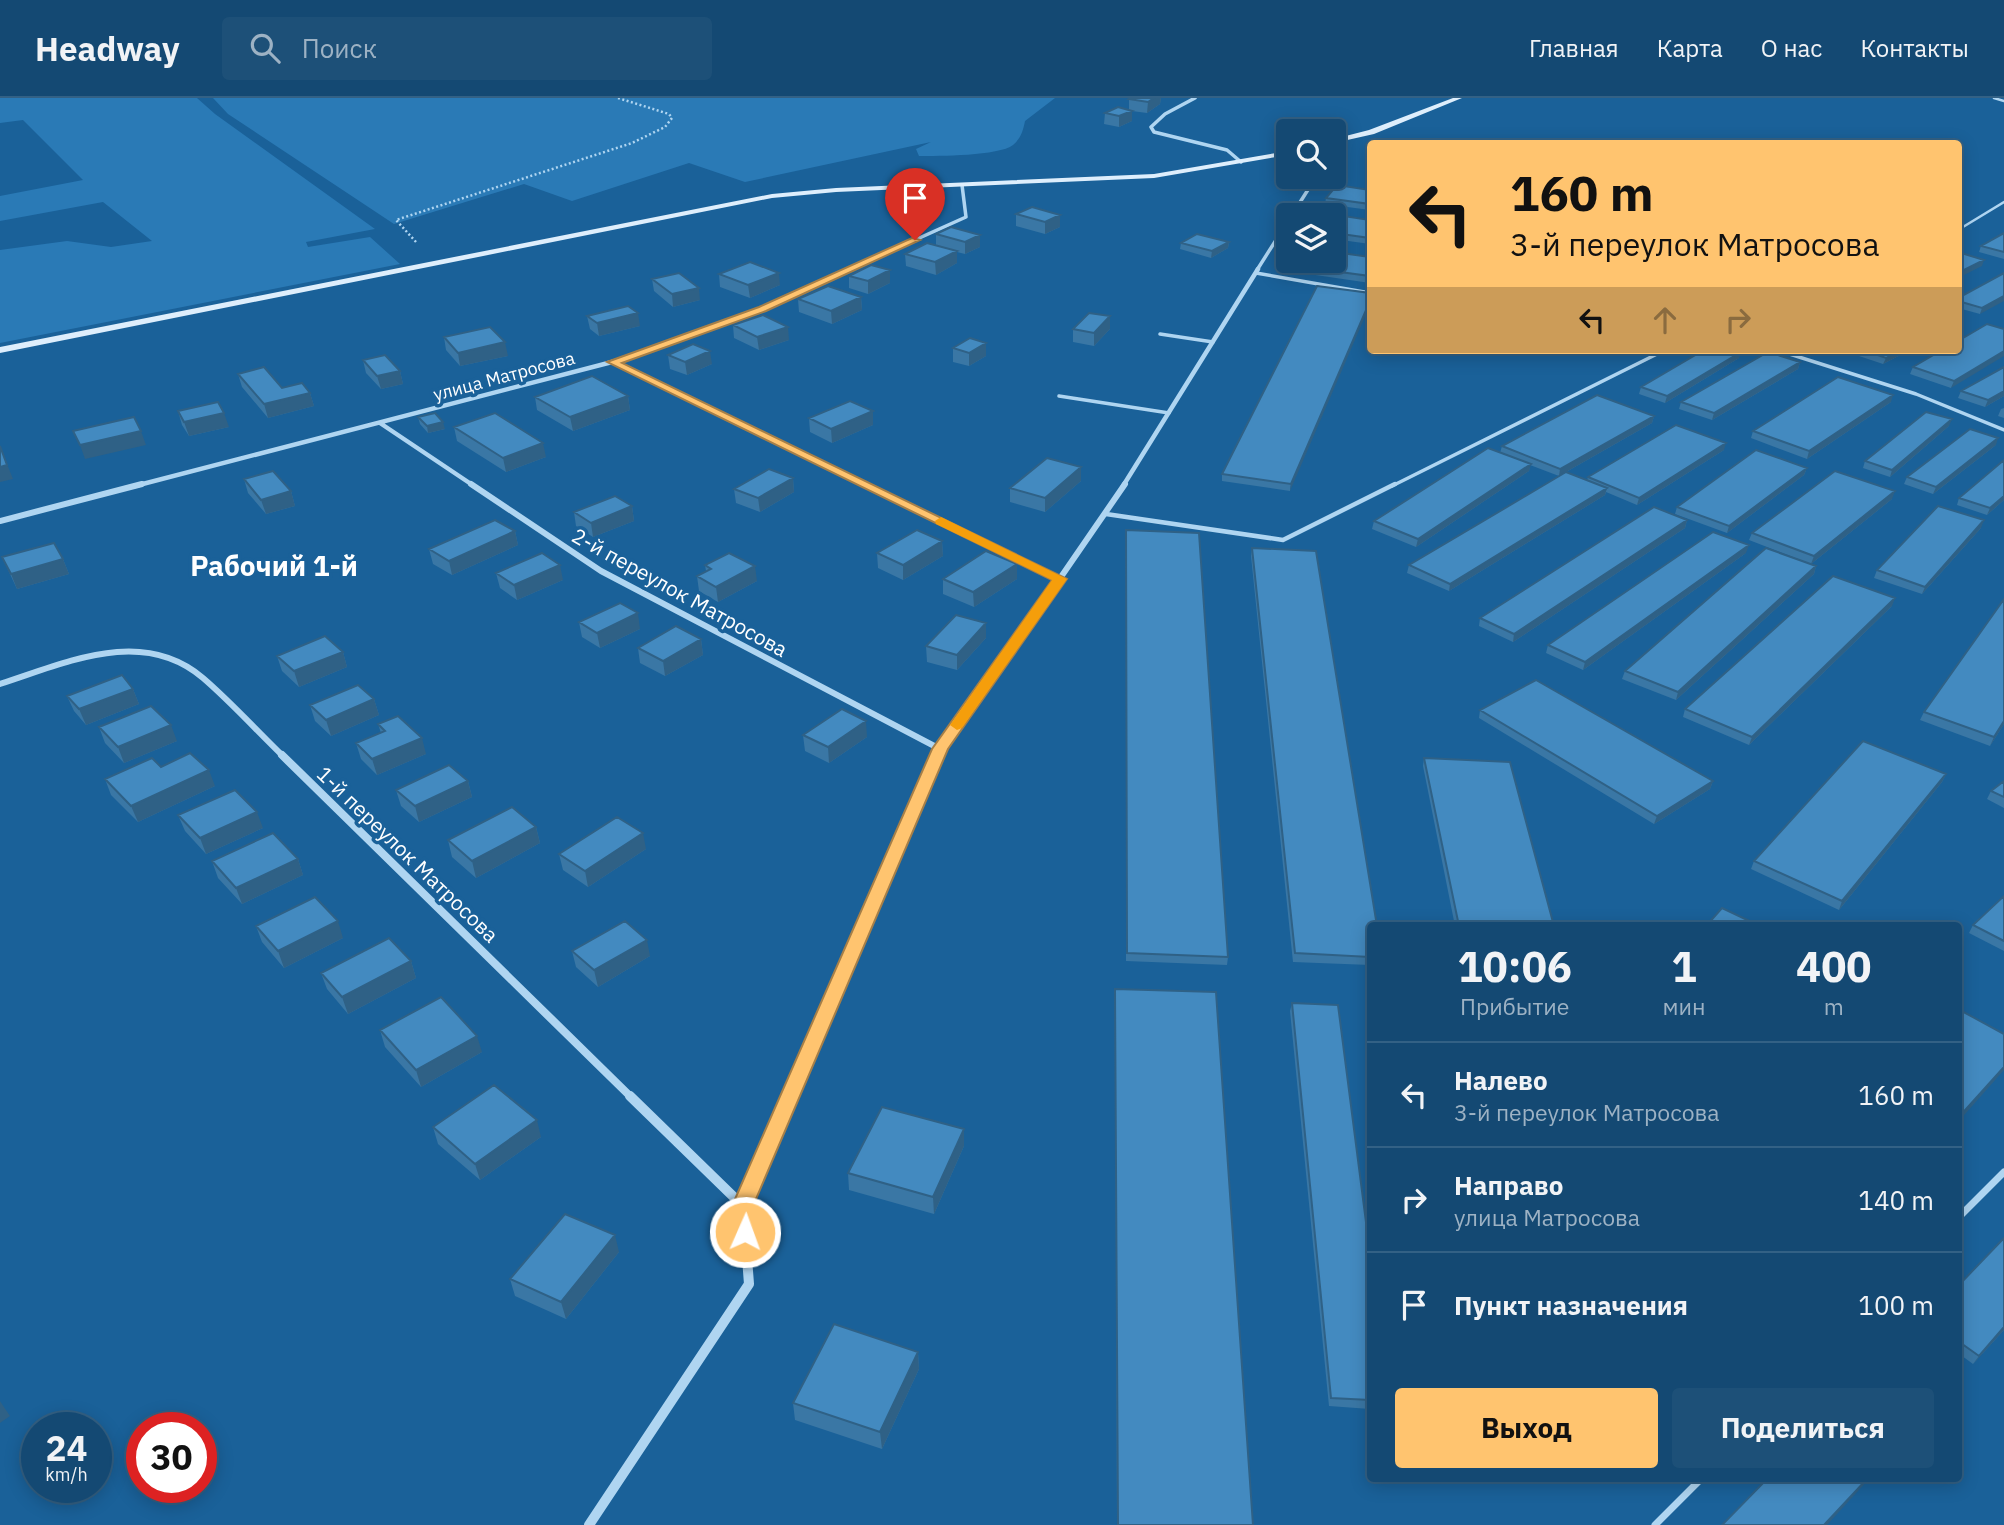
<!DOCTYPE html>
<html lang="ru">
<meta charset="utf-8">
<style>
:root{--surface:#144973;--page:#1d5078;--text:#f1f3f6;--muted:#9db2c4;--line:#336185;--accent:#ffc46f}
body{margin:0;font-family:"IBM Plex Sans",sans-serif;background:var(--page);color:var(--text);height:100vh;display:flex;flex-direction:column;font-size:26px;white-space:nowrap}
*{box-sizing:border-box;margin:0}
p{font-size:23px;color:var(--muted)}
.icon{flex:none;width:38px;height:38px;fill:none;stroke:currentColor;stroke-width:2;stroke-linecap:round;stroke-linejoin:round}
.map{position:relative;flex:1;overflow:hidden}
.details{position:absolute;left:1367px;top:824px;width:595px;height:560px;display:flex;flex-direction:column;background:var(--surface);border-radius:7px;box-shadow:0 4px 18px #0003,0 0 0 2px var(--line)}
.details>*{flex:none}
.banner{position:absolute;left:1367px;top:42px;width:595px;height:214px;border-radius:7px;box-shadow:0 4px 18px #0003,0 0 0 2px var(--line);background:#ffc46f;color:#111;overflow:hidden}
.buttons{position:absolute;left:1276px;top:21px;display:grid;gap:14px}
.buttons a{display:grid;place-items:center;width:70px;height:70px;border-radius:7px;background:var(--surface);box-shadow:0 4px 18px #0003,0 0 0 2px var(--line);font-size:35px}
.speed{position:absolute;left:21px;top:1314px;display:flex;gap:14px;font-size:35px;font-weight:700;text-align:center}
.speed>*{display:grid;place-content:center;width:91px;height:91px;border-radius:50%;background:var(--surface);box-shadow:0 4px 18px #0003,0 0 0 2px var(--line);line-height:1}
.speed small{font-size:18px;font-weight:400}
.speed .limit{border:10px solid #d22;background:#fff;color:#111}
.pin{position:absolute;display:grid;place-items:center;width:60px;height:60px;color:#fff;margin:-72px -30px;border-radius:50% 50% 50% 0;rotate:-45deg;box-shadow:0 0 7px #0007}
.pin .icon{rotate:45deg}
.me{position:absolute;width:77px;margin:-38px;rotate:2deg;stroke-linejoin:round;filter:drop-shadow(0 0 5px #0008)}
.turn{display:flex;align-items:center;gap:24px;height:147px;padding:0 28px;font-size:32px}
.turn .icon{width:91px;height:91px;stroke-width:2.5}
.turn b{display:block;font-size:49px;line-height:60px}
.lanes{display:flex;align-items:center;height:66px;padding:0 28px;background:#0003;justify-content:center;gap:35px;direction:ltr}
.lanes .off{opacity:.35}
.eta{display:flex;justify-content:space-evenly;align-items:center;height:119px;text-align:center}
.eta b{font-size:42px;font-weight:700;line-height:49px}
.cta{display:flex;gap:14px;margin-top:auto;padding:14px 28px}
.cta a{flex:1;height:80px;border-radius:7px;background:var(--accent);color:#111;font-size:28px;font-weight:700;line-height:80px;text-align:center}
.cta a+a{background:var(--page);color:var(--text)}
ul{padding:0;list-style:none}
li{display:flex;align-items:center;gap:21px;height:105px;padding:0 28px;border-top:2px solid var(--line)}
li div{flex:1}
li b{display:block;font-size:26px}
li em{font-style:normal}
header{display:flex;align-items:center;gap:42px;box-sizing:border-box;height:98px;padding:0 35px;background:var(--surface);border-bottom:2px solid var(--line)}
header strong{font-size:33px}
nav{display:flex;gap:38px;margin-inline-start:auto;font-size:24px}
.search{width:490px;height:63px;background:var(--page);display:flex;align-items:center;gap:18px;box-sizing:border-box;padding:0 24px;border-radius:7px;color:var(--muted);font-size:26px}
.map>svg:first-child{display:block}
</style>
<header>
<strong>Headway</strong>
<div class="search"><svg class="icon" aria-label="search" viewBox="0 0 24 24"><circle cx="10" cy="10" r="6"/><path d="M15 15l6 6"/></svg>Поиск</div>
<nav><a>Главная</a><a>Карта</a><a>О нас</a><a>Контакты</a></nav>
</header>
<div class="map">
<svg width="2004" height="1427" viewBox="0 0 2004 1427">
<rect width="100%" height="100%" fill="#1a6199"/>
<path fill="#2a7ab6" d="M0,0H197L215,16L375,131L306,144L308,149L370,139L400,166L0,245V152L67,143L111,149L152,143L103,104L0,123V98L83,82L23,22L0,25Z
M213,0H1055L1025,23C1023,33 1021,40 1013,47C999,58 938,58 919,58L916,51L931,44L745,84L689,65L572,103L524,86L394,126L228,16Z"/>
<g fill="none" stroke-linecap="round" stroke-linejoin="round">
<path stroke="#afd5f1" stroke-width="2.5" stroke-dasharray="2 2.5" stroke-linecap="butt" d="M416,144L396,122L632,45L665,29L672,20L669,16L618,0"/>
<path stroke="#afd5f1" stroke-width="2.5" d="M1994,0L2004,3
M1958,132L2004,104"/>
<path stroke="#afd5f1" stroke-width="3.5" d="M1256,175L1370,195
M1160,236L1213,244
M1777,252L1916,296L2004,332
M1059,298L1169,315
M1392,388L1665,252"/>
<path stroke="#afd5f1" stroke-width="4.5" d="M1106,416L1283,442L1395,386"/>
<path stroke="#afd5f1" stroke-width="7" d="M1958,1120L2004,1074
M1655,1427L1701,1381"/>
<path stroke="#afd5f1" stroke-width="3.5" d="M1195,0L1165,16L1151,29L1154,34L1227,52L1241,64
M1292,117L1316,79
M848,172L966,119L962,87
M1257,172L1288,123"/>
<path stroke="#afd5f1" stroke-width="4.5" d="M612,264L868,388
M380,325L474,388
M135,388L612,264L762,211L852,171
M1123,388L1258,171"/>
<path stroke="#afd5f1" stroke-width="6" d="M471,386L601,473L940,651
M864,386L1060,481
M0,423L142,386
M0,586C66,565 142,528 203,580C231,604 257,633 284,659
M937,659L1125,386"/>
<path stroke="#afd5f1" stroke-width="8" d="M282,657L632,1000
M790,1000L937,657"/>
<path stroke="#afd5f1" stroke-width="10" d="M630,998L743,1108
M589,1427L749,1186L743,1108L791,998"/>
<path fill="#deeefc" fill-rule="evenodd" d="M1453,0H1462L1374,36L1334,45V41L1369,32Z
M1288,53V57L1154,80L836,94L772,100L0,255V249L772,96L836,90L1154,76Z"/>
</g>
<path fill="#3a77a5" d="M1131,0H1161L1160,6L1147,15L1132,13V23L1119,29L1104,26L1105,15L1129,12V1Z
M1370,92V112L1325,106L1326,100Z
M1016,116L1060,117V129L1045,136L1016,128Z
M1334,117L1370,122V146L1334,141Z
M951,129L980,137V149L965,156L957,154V165L936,177L906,168L905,156L927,145L936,148V136Z
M2004,135V161L1979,154L1981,148Z
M1229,144L1228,150L1211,160L1180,151L1181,145Z
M1370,159V185L1295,174V168Z
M2004,175L1980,216L1958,210V200Z
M719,176L780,187L750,200L720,189Z
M849,178L890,185L868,196L849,190Z
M652,181L700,202L673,209L654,193Z
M1317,188L1290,393L1222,383V376Z
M861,199L862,212L832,226L799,214L798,201Z
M587,218L640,228L599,238L590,231Z
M1987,226L1951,290L1910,276L1913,269Z
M733,227L789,242L759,252L734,240Z
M1073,231H1110L1094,248L1073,244Z
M444,239L508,258L460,268L446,252Z
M986,245V258L969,268L953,264V250Z
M1861,252H1910L1883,266L1859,258Z
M668,257L712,266L687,277L670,271Z
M1739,260L1665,305L1639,296L1641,289Z
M363,262L400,273L403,286L381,291L366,275Z
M1800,264L1798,271L1712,322L1679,311L1681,304Z
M2004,269V298L1985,309L1958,300L1961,293Z
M238,276L282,290L310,295L314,308L268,320L242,289Z
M628,298L630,312L573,333L537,312L535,299Z
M1891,304L1807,361L1751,340L1753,333Z
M2004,310V320L1998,318L2001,311Z
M178,313L229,329L189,338L182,327Z
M873,313V327L832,345L810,334L809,320Z
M1654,318L1652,325L1559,378L1530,367L1529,373L1416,449L1372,431L1374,423L1500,355L1502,348Z
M418,319L445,331L428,335L420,326Z
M1949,328L1890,379L1863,370L1865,363Z
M454,329L546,359L506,374L457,343Z
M1996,347L1933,396L1904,386L1907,379Z
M1724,352L1637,407L1606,394L1605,397L1449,493L1407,475L1409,467L1587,383L1588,379Z
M2004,362V402L1987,417L1957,407L1959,400Z
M1081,369V383L1045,414L1010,404V390Z
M1807,370L1804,377L1727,435L1675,416L1677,409Z
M793,380L794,394L760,414L736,405L734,391Z
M244,381L291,393L295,408L266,416L248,395Z
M1892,401L1811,466L1749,442L1752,435Z
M632,408L634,423L593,439L576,428L574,414Z
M1687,422L1685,430L1513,544L1479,528L1480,520Z
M1981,430L1922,496L1874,480L1877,472Z
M515,433L518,447L452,477L433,466L429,451Z
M1126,440L1228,859L1227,867L1126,863Z
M942,443L943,458L903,482L878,470L877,455Z
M1252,450L1370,828V867L1293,864L1251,458Z
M1746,455L1583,572L1546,555L1548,547Z
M2,459L63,461L69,476L17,491Z
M705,467L757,483L718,504L699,493L697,478L706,473Z
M1816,468L1814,476L1676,602L1622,581L1625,573Z
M496,475L563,482L517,502L500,490Z
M943,481H1017L974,509L943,496Z
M1892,508L1749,647L1683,619L1685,611Z
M579,524L640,531L600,550L582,539Z
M986,525V540L957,572L927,564L926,548Z
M701,541L703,557L665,578L640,565L638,550Z
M343,554L347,569L299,589L282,573L277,558Z
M133,591L139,606L86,627L74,613L67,598Z
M374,601L379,617L331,638L315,623L310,607Z
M1480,612L1713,683L1710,691L1654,726L1479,620Z
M1924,614L2004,626L1990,648L1920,622Z
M378,626L426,656L377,677L361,661L356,645L381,635Z
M99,629L177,643L124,665L105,645Z
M803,637L867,639L829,665L805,653Z
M1424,660L1554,828H1455L1423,668Z
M161,669L215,688L138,724L111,697L105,681Z
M1946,676L1942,684L1839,812L1751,771L1754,763Z
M468,683L472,699L419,724L401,708L396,692Z
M2004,683V710L1987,701L1991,693Z
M178,717L263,730L206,756L185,733Z
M536,729L540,745L476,780L452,759L448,742Z
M646,751L588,789L563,772L559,756Z
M298,761L303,777L242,806L218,780L212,763Z
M2004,798V853L1969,835L1973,827Z
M256,828L343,840L284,870L262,844Z
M572,853L650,858L598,889L576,869Z
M411,863L416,880L348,916L327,891L321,875Z
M1115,900L1253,1427H1117Z
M1292,905L1370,1155V1311L1329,1308L1290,913Z
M380,932L482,954L421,989L385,949Z
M433,1029L541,1039L480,1082L438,1046Z
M964,1031V1048L934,1116L849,1092L848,1075Z
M2004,1140V1232L1973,1266L1958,1255V1188Z
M619,1154L566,1221L515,1198L510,1181Z
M918,1254L919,1271L882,1351L795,1322L793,1305Z"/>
<path fill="#2f6186" d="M1154,0H1161L1160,6L1147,15L1148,4Z
M1132,13V23L1119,29V18Z
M1060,117V129L1045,136V124Z
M980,137V149L965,156V144Z
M1229,144L1228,150L1211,160L1212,153Z
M957,153V165L936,177L935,164Z
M1984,162L1982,168L1958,180V175Z
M890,172V185L868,196V183Z
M779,175L780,187L750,200L748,187Z
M699,190L700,202L673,209L672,196Z
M2004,198V203L1980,216L1982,210Z
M861,199L862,212L832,226L831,213Z
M1370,203V207L1290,393L1291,386Z
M638,215L640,228L599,238L597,225Z
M1964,217L1962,224L1958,225V220Z
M1110,218V231L1094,248V235Z
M788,229L789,242L759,252L757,239Z
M505,244L508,258L460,268L458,255Z
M986,245V258L969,268V255Z
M1900,252H1910L1883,266L1886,260Z
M710,253L712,266L687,277L685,264Z
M2004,253V258L1951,290L1954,283Z
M1741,254L1739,260L1665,305L1667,298Z
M1800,264L1798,271L1712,322L1714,315Z
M400,273L403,286L381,291L377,278Z
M2004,293V298L1985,309L1988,302Z
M310,295L314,308L268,320L264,306Z
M1893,297L1891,304L1807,361L1809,353Z
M628,298L630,312L573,333L570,319Z
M873,313V327L832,345L831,331Z
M224,315L229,329L189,338L184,324Z
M1654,318L1652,325L1559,378L1560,371Z
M1952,321L1949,328L1890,379L1892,372Z
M443,324L445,331L428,335L427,328Z
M141,333L146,347L85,361L80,347Z
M1998,340L1996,347L1933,396L1936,389Z
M543,345L546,359L506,374L503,360Z
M1726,345L1724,352L1637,407L1639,400Z
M5,361L13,381L0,384V369Z
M1531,366L1529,373L1416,449L1418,441Z
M1081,369V383L1045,414V400Z
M1807,370L1804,377L1727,435L1729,428Z
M793,380L794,394L760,414L758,400Z
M1607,390L1605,397L1449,493L1450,486Z
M291,393L295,408L266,416L261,402Z
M1895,393L1892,401L1811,466L1814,458Z
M2004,398V402L1987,417L1990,410Z
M632,408L634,423L593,439L591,425Z
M1687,422L1685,430L1513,544L1514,536Z
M1984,422L1981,430L1922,496L1925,489Z
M515,433L518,447L452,477L449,463Z
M942,443L943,458L903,482V467Z
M1749,447L1746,455L1583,572L1585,564Z
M63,461L69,476L17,491L11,476Z
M1017,466V481L974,509L973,494Z
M560,467L563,482L517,502L514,487Z
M755,468L757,483L718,504L716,489Z
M1816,468L1814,476L1676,602L1678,594Z
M1895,500L1892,508L1749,647L1752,639Z
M638,515L640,531L600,550L597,535Z
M986,525V540L957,572V557Z
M701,541L703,557L665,578L663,563Z
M343,554L347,569L299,589L294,573Z
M133,591L139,606L86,627L79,611Z
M374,601L379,617L331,638L326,622Z
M866,623L867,639L829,665L828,649Z
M2004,623V626L1990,648L1994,639Z
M171,627L177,643L124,665L118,649Z
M422,640L426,656L377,677L372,661Z
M209,672L215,688L138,724L131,708Z
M1946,676L1942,684L1839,812L1842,803Z
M468,683L472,699L419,724L415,708Z
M1713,683L1710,691L1654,726L1657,718Z
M257,714L263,730L206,756L200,740Z
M536,729L540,745L476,780L472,763Z
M643,735L646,751L588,789L585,773Z
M298,761L303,777L242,806L236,790Z
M338,823L343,840L284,870L278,853Z
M647,842L650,858L598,889L594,872Z
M411,863L416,880L348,916L342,899Z
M477,938L482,954L421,989L416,972Z
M2004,969V972L1958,1024V1020Z
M537,1022L541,1039L480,1082L475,1066Z
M964,1031V1048L934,1116L933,1099Z
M615,1137L619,1154L566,1221L561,1204Z
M2004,1229V1232L1973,1266L1979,1258Z
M918,1254L919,1271L882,1351L880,1334Z
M0,1303L10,1318L0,1325Z
M1867,1381H1869L1827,1427H1824Z"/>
<path fill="#438ac0" stroke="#2f6186" stroke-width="2" d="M1131,0H1154L1148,4L1129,1Z
M1118,9L1132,13L1119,18L1105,15Z
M1337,87L1370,92V106L1326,100Z
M1032,109L1060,117L1045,124L1016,116Z
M1317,114L1370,122V140L1334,135V117H1315Z
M951,129L980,137L965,144L936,136Z
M2004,135V154L1981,148Z
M1197,136L1229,144L1212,153L1181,145Z
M927,145L957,153L935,164L905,156Z
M1334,154L1370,159V178L1295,168L1299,163H1334Z
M1958,154L1984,162L1958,175Z
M750,164L779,175L748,187L719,176Z
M871,167L890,172L868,183L849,178Z
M679,175L699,190L672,196L652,181Z
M2004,175V198L1982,210L1958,203V200Z
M828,188L861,199L831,213L798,201Z
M1317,188L1370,195V203L1291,386L1222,376Z
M628,208L638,215L597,225L587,218Z
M1089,215L1110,218L1094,235L1073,231Z
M763,217L788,229L757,239L733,227Z
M1987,226L2004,231V253L1954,283L1913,269L1942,252H1958V243Z
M490,229L505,244L458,255L444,239Z
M970,240L986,245L969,255L953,250Z
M693,246L710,253L685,264L668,257Z
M1704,252H1736L1741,254L1667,298L1641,289Z
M1863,252H1900L1886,260Z
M1768,254L1800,264L1714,315L1681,304Z
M385,257L400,273L377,278L363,262Z
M264,269L282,290L302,285L310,295L264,306L238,276Z
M2004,269V293L1988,302L1961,293Z
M592,278L628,298L570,319L535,299Z
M1838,279L1893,297L1809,353L1753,333Z
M1597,297L1654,318L1560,371L1502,348Z
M850,303L873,313L831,331L809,320Z
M218,304L224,315L184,324L178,313Z
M1926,314L1952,321L1892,372L1865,363Z
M435,315L443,324L427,328L418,319Z
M495,315L543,345L503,360L454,329Z
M134,319L141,333L80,347L73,333Z
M1676,327L1726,345L1639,400L1588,379Z
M1970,331L1998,340L1936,389L1907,379Z
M0,348L7,367L0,369Z
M1488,350L1531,366L1418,441L1374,423Z
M1756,352L1807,370L1729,428L1677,409Z
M1047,360L1081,369L1045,400L1010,390Z
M2004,362V398L1990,410L1959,400Z
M769,371L793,380L758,400L734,391Z
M273,373L291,393L261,402L244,381Z
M1835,373L1895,393L1814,458L1752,435Z
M1566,374L1607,390L1450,486L1409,467Z
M615,398L632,408L591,425L574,414Z
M1938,408L1984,422L1925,489L1877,472Z
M1654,409L1687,422L1514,536L1480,520Z
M495,422L515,433L449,463L429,451Z
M917,432L942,443L903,467L877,455Z
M1126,432L1199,435L1228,859L1127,855Z
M1713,434L1749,447L1585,564L1548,547Z
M54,445L63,461L11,476L2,459Z
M1252,450L1316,453L1377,828H1370V859L1295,855Z
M1766,450L1816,468L1678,594L1625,573Z
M986,453L1017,466L973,494L943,481Z
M542,455L560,467L514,487L496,475Z
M729,455L755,468L716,489L697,478L711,471L705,467Z
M1833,478L1895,500L1752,639L1685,611Z
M2004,501V623L1994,639L1924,614Z
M620,505L638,515L597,535L579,524Z
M956,517L986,525L957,557L926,548Z
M676,528L701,541L663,563L638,550Z
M325,538L343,554L294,573L277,558Z
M122,577L133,591L79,611L67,598Z
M1536,582L1713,683L1657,718L1480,612Z
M358,587L374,601L326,622L310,607Z
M151,608L171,627L118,649L99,629Z
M842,611L866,623L828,649L803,637Z
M398,618L422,640L372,661L356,645L385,633L378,626Z
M1863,643L1946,676L1842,803L1754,763Z
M190,655L209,672L131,708L105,681L152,660L161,669Z
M1424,660L1510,664L1554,828H1459Z
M449,667L468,683L415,708L396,692Z
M2004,683V699L1991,693Z
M235,692L257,714L200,740L178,717Z
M512,709L536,729L472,763L448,742Z
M617,719L643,735L585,773L559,756Z
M273,735L298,761L236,790L212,763Z
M2004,798V843L1973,827Z
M315,799L338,823L278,853L256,828Z
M1722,810L1760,828H1706Z
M625,823L647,842L594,872L572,853Z
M389,840L411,863L342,899L321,875Z
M1115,891L1216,894L1253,1427H1118Z
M441,899L477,938L416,972L380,932Z
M1292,905L1338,907L1370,1155V1302L1331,1300Z
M1958,911L2004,936V969L1958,1020Z
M494,987L537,1022L475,1066L433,1029Z
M882,1009L964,1031L933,1099L848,1075Z
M565,1116L615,1137L561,1204L510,1181Z
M2004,1140V1229L1979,1258L1958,1243V1188Z
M834,1226L918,1254L880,1334L793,1305Z
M1767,1381H1867L1824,1427H1722Z"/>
<path fill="#ffc46f" stroke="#a67f48" stroke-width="2" d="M912,140L920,142L766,213L622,265L1067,481L948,651L753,1108L755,1134L752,1140L745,1142L737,1140L732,1108L932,651L1052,482L607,264L759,209Z"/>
<path fill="#f59e0b" d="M941,419L1067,481L962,630L957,632L950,627L1052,482L936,426L935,423Z"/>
<g text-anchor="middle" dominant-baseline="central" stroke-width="7" stroke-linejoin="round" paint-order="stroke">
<g font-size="18" fill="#fff" stroke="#1a6199">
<text transform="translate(504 278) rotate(-15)">улица Матросова</text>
</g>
<g font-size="21" fill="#fff" stroke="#1a6199">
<text transform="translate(680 494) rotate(29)">2-й переулок Матросова</text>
<text transform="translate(408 756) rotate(44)">1-й переулок Матросова</text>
</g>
<g font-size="28" font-weight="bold" fill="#fff" stroke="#1a6199">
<text x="274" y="467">Рабочий 1‑й</text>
</g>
</g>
</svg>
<div class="buttons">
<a><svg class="icon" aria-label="search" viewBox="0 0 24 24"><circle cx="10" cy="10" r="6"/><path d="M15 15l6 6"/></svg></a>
<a><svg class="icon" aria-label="layers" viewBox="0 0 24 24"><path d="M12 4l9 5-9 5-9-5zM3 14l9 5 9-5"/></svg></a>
</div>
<div class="speed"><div>24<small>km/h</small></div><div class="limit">30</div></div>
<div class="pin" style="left:915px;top:142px;background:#d93025"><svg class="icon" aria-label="arrive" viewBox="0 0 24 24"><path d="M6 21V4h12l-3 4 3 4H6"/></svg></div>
<svg class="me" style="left:745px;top:1134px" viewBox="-20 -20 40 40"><circle r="17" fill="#ffc46f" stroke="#fff" stroke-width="3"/><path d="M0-11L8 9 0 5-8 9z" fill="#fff"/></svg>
<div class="banner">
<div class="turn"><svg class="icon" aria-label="left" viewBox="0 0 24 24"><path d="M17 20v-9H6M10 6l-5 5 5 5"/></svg><div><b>160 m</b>3-й переулок Матросова</div></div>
<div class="lanes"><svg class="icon" aria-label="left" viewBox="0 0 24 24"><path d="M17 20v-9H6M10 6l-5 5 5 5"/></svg><svg class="icon off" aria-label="ahead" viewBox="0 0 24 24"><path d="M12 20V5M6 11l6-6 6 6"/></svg><svg class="icon off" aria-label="right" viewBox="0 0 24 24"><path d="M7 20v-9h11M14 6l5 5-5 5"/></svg></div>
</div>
<section class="details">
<div class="eta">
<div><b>10:06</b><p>Прибытие</p></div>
<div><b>1</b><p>мин</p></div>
<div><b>400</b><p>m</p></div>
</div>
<ul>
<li><svg class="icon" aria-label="left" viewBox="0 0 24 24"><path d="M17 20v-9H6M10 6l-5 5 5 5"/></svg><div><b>Налево</b><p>3-й переулок Матросова</p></div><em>160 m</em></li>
<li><svg class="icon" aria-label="right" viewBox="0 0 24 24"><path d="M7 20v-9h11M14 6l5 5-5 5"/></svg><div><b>Направо</b><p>улица Матросова</p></div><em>140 m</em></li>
<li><svg class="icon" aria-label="arrive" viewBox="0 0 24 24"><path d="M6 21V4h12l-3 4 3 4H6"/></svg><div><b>Пункт назначения</b></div><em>100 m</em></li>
</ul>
<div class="cta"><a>Выход</a><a>Поделиться</a></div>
</section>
</div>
